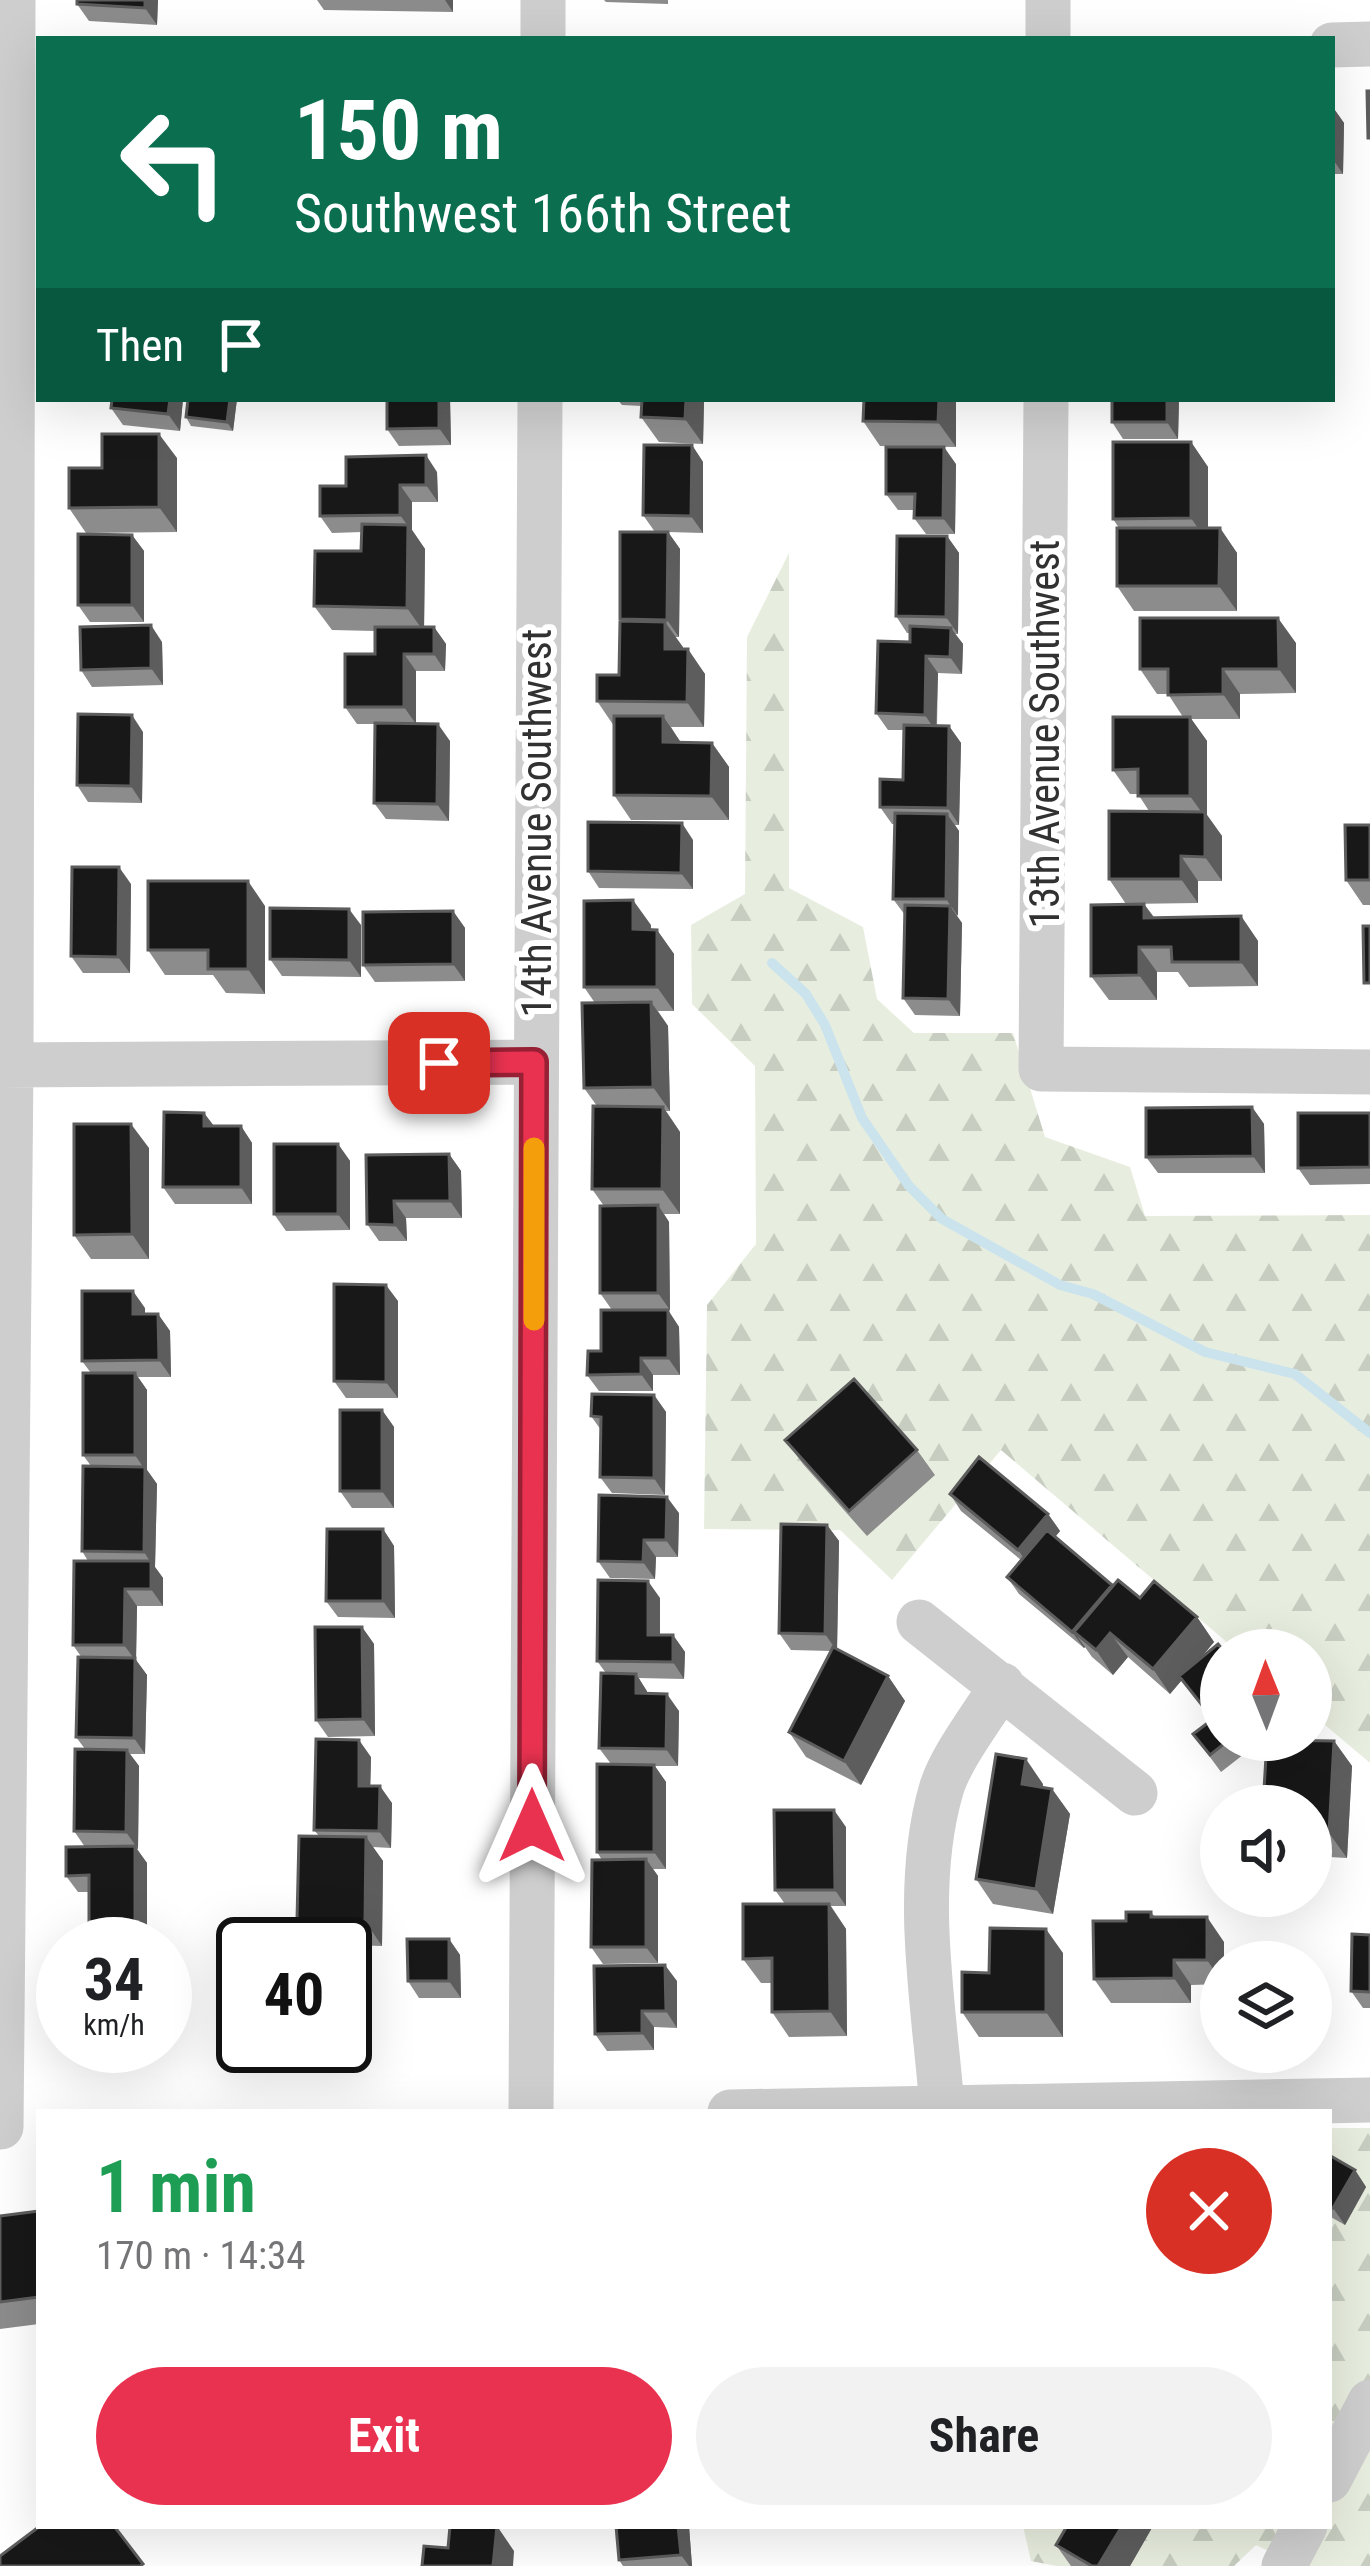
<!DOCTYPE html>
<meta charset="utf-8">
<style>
:root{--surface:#fff;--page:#f2f2f2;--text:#202124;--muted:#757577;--accent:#e83250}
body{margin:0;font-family:"Roboto Condensed",sans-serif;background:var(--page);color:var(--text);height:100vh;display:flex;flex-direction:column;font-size:45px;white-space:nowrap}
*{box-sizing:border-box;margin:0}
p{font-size:39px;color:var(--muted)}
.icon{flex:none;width:66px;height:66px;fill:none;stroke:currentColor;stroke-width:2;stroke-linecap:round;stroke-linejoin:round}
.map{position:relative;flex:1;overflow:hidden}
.panel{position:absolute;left:36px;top:2109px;width:1296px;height:420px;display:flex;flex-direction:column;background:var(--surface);border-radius:0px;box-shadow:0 12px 48px #0002}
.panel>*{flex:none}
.hud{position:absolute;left:36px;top:36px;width:1299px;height:366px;border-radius:0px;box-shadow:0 12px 48px #0002;background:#0b6e4f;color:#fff;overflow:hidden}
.needle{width:78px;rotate:359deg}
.tools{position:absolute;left:1200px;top:1629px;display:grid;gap:24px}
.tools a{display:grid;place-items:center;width:132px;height:132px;border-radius:50%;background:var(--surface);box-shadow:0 12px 48px #0002;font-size:60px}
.speed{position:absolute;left:36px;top:1917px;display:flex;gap:24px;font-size:60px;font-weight:700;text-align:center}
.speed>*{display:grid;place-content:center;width:156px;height:156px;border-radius:50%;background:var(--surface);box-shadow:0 12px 48px #0002;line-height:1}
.speed small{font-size:30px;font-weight:400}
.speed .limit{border:6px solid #111;border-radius:18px;background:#fff;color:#111}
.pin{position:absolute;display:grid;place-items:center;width:102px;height:102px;color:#fff;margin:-51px;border-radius:24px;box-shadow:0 6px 18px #0006}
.me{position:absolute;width:132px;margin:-66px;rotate:0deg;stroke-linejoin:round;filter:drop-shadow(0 0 9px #0008)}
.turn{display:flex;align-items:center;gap:42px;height:252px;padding:0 60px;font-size:54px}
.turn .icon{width:156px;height:156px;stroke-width:2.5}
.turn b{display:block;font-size:84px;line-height:102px}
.then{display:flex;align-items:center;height:114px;padding:0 60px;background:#0003;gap:24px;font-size:45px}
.round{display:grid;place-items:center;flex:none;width:126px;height:126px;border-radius:63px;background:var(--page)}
.head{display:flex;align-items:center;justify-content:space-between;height:204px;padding:0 60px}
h1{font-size:72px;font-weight:700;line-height:90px;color:#1e9e55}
.action{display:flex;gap:24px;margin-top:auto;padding:24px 60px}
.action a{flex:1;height:138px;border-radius:72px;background:var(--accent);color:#fff;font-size:48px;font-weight:700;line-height:138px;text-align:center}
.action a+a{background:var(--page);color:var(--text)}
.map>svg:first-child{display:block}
</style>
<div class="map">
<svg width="1370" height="2566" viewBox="0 0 1370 2566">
<defs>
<pattern id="forest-firs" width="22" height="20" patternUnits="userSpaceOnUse" patternTransform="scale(3)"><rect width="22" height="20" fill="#e8eedf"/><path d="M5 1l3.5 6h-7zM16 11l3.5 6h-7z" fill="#c7cdc0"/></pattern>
</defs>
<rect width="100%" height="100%" fill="#fff"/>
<path fill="url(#forest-firs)" d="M789,553V888L863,927L877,999L914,1033H1013L1045,1137L1130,1167L1145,1216L1370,1215V1763L1311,1713V1650H1236L1001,1450L892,1580L840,1530L704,1529L707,1305L756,1244L755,1066L692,1004L691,925L745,894L747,637Z
M1329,2128H1370V2566H1300L1256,2545L1234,2566H1056L1031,2561L1023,2526H1329Z"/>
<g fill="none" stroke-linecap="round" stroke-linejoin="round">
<path stroke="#cbe3ed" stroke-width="10" d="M772,963L806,994L825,1025L862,1118L909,1186L942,1219L1060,1285L1093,1294L1205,1352L1295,1374L1370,1433"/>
<path stroke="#cecece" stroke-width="45" d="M543,0V39
M1048,0V39
M1332,45L1370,44
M1046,399L1041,1069L1370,1072
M0,1065L534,1062
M919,1622L1135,1793
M942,2107C934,2004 912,1891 941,1790C950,1758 984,1715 1002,1685
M531,2112L540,399
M730,2112L1370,2100
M1,2127L11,1065L13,0
M1329,2480L1370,2402
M1284,2566L1305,2526"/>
</g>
<path fill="#8c8c8c" d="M158,0L157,25L89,21L77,4Z
M317,0H453V12L324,10Z
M604,0H668V4L606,2Z
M1332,106L1344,123L1343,174H1332Z
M112,399H183L180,431L123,425L111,408Z
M237,399L233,431L191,426L186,417Z
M450,399L451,445L399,446L387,429Z
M617,399H735V402L704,401L703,444L659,442L641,417L642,406L622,405Z
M864,399H956V447L880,446L863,421Z
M1112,399H1179L1178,439H1123L1112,422Z
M1191,442L1208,467V528H1220L1237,553V611H1134L1117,586L1119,528L1113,519Z
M692,445L703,462V533L668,532L680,549L679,637H675L683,649L705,674L704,727H671L680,742L712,743L729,767V820H631L614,795V726L597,701L619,675L621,622L620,619L655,532L643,515Z
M177,458V532L86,533L69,508L102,468Z
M956,464L955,534H926L914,518V510H898L886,494Z
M437,472L438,502H412V530L425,549L424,627H434L446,644L445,671H416V724L450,741L449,821L386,819L374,803L375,724H357L345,707L375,654V631L332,630L314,606L361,551L362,532L332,533L320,516L346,486Z
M132,535L144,551V622H90L78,605Z
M947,536L959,553L958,634H955L963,644L962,674L938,673L937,726H949L961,743L959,825H955L959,831L957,916L962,923L960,1016L915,1015L903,998L905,915L893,899L895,824H892L880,807L903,780L904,730H888L876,713L910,642V633H907L896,616Z
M162,642L163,685L92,687L81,670Z
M1296,643V693L1240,694V719H1191L1207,741V815L1222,836V881H1198V903L1126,904L1109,879L1149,811L1138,794H1130L1113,770L1183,717L1168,694H1157L1140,669Z
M143,732L142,803L88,802L77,785Z
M1370,825V905H1363L1346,880Z
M693,840V889L599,888L588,871Z
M131,884L130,973H83L71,956Z
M1144,904L1154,917L1241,916L1258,941V986L1189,987L1178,972H1157V1000H1109L1091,976Z
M265,906V994L226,993L213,975H165L148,950Z
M453,911L465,928V981L375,982L363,965Z
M361,925V977L282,976L270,959Z
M651,925V930H657L674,954V1011H658L668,1026L670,1111H666L680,1132V1214H664L669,1222L670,1310H654H668L679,1327L680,1375H653V1391H599L587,1375L601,1351L612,1310L600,1293L604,1206L592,1189L597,1106L584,1088L595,1003L584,987Z
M1252,1107L1264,1124L1265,1173H1158L1146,1157Z
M204,1113L214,1126H241L252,1143V1204H175L163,1187Z
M1370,1113V1184L1310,1185L1298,1168Z
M338,1144L350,1161V1230L286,1231L274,1214Z
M149,1148V1259H91L74,1235Z
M449,1154L461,1171L462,1218H406L407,1241H379L367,1224Z
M398,1301V1398H346L334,1381Z
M145,1308V1314H158L170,1331L171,1377H138L147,1390V1470L157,1484L155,1567L163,1578V1606H137L136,1660L147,1675L145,1754H130L139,1766L138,1849H136L147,1863V1944H98L89,1932V1892H78L66,1876L85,1847L74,1831L85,1749L76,1737L82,1658L73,1645L88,1561L82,1551L91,1466L83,1455L91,1373L82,1361Z
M654,1395L666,1412L665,1495L612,1493L600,1477L601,1430L591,1416Z
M382,1410L394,1427V1508H352L340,1491Z
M785,1440L917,1450L935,1475L867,1536L803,1464Z
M950,1494L1048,1514L1060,1531L1055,1537L1113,1586L1140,1598L1197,1617L1214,1642L1200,1659L1221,1740H1262L1221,1772L1193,1734L1212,1719L1182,1680L1170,1694L1128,1657L1113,1675L1092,1657L1085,1647L1084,1648L1019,1594L1007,1577L1021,1560L961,1511Z
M679,1513L678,1557H656L655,1579L610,1578L598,1561Z
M827,1525L839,1541L837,1649L888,1676L905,1701L861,1785L806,1757L789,1732L831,1651L791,1650L779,1633Z
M383,1529L394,1546L395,1618L338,1617L326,1601Z
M660,1598V1635H673L685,1652L684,1679L639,1678L647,1694L679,1711L678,1766H655L666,1782V1869H653L658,1876V1963L603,1964L591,1947L602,1860L597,1852L611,1764L599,1748L606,1673L597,1661Z
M362,1627L374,1644L375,1736L328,1737L316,1720Z
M1334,1741L1352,1766L1347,1858L1311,1856V1806Z
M371,1757L370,1786L392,1803L391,1848L373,1847L383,1861L382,1946L314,1944L297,1920L319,1836L314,1830Z
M1043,1784V1787L1052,1789L1070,1814L1053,1914L993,1904L976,1879Z
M846,1827V1906H831L846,1929L847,2036L789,2037L772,2012V1983H761L743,1959L785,1904L775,1890Z
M1151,1912L1155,1917L1224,1942L1221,1962V1984L1191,1985V2003H1111L1094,1979Z
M1370,1935V2008H1363L1351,1991Z
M449,1939L460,1955L461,1998H419L408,1981Z
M1063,1953V2037H979L962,2012L989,1973Z
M677,1981V2028L654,2027V2050L607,2051L595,2034Z
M345,1988L356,2003V2045H345Z
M75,2046H106V2052H79Z
M1329,2155L1355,2170L1366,2187L1345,2225L1329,2216Z
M39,2211V2324L0,2329V2216Z
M689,2526L692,2566H623L619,2560Z
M1153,2526L1130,2566H1071L1056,2545Z"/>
<path fill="#5d5d5d" d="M145,0H158L157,25L145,8Z
M445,0H453V12Z
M1332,106L1344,123L1343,174L1332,158Z
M170,399H183L180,431L168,414Z
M230,399H237L233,431L227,422Z
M439,399H450L451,445L439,428Z
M686,399H702L704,401L703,444L685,419Z
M939,399H956V447L938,422Z
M1167,399H1179L1178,439L1167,422Z
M159,434L177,458V532L159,507Z
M1191,442L1208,467V543L1191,518Z
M692,445L703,462V533L691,516Z
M944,447L956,464L955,534L943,518Z
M426,455L437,472L438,502L426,485Z
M400,485L412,502V530L425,549L424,632L407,608L408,526L400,515Z
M1220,528L1237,553V611L1219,586Z
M668,532L680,549L679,637L667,620Z
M132,535L144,551V622L132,605Z
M947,536L959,553L958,634L946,617Z
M1278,618L1296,643V693L1279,669Z
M665,622L683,647L682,673L665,649Z
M151,625L162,642L163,685L151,668Z
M434,627L446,644L445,671L434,654Z
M951,628L963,644L962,674L950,657Z
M688,649L705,674L704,727L687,702Z
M404,654L416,671V724L404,707Z
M926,656L938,673L936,732L925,715Z
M1223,669L1240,694V719L1223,694Z
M132,715L143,732L142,803L131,786Z
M663,716L680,741V767L663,742Z
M1190,717L1207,741V815L1222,836V881L1205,857V817L1190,796Z
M438,724L450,741L449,821L437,804Z
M949,726L961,743L959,825L948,808Z
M712,743L729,767V820L711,796Z
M947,814L959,831L958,916L946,899Z
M682,823L693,840V889L681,873Z
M1181,856L1198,881V903L1181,879Z
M119,867L131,884L130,973L118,957Z
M248,881L265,906V994L248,969Z
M633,900L651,925L650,954L633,929Z
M1144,904L1162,929L1144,918Z
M950,906L962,923L960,1016L948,999Z
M349,909L361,925V977L349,960Z
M453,911L465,928V981L453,964Z
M1241,916L1258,941V986L1241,962Z
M657,930L674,954V1011L657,987Z
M1139,947L1157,972V1000L1139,975Z
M651,1002L668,1026L670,1111L653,1087Z
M663,1107L680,1132V1214L662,1189Z
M1252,1107L1264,1124L1265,1173L1253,1156Z
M204,1113L216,1129L204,1126Z
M131,1124L149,1148V1259L132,1234Z
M241,1126L252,1143V1204L241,1187Z
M338,1144L350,1161V1230L338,1214Z
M449,1154L461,1171L462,1218L450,1201Z
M394,1201L406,1218L407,1241L395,1225Z
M658,1205L669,1222L670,1310L658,1293Z
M386,1285L398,1301V1398L386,1382Z
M133,1291L145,1308V1331L133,1314Z
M668,1310L679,1327L680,1375L668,1358Z
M158,1314L170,1331L171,1377L159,1360Z
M641,1358L653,1375V1391L641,1374Z
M135,1373L147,1390V1470L157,1484L155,1567L163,1578V1606L151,1589V1563L144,1552L145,1470L135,1455Z
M654,1395L666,1412L665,1495L654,1478Z
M382,1410L394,1427V1508L382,1491Z
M667,1497L679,1513L678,1557L666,1540Z
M1048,1514L1060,1531L1030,1567L1018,1550Z
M827,1525L839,1541L837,1651L825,1634Z
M383,1529L394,1546L395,1618L383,1601Z
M644,1540L656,1557L655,1579L643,1562Z
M648,1581L660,1598V1652L648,1635Z
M1112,1585L1124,1601L1074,1632L1085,1647L1084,1648L1072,1632Z
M125,1589L137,1606L136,1660L147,1675L145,1754L134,1738L135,1660L124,1645Z
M1197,1617L1214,1642L1170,1694L1153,1669Z
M362,1627L374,1644L375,1736L363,1719Z
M1110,1633L1128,1657L1113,1675L1096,1650Z
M673,1635L685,1652L684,1679L673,1662Z
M636,1674L647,1691V1710L636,1693Z
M888,1676L905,1701L861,1785L844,1761Z
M667,1694L679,1711L678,1766L666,1749Z
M359,1740L371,1757L370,1802L359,1786Z
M1334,1741L1352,1766L1347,1858L1329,1833Z
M127,1750L139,1766L138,1849L126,1832Z
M1026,1759L1043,1784L1040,1809L1022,1784Z
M654,1765L666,1782V1869L654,1852Z
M380,1786L392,1803L391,1848L379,1831Z
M1052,1789L1070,1814L1053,1914L1036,1889Z
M834,1810L846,1827V1906L835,1890Z
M366,1837L383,1861L382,1946L365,1921Z
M135,1846L147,1863V1944H145L135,1931Z
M646,1859L658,1876V1963L646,1947Z
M829,1904L846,1929L847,2036L830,2011Z
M1207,1917L1224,1942V1962H1221V1980L1207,1960Z
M1046,1929L1063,1953V2037L1046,2012Z
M449,1939L460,1955L461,1998L449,1981Z
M1174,1960L1191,1985V2003L1174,1978Z
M665,1965L677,1981V2028L666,2011Z
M345,1988L356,2003V2045L345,2029Z
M642,2011L654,2027V2050L642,2033Z
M1355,2170L1366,2187L1345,2225L1333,2208Z
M497,2526L514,2551L513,2566H493Z
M678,2526H689L692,2566H689L681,2555Z
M1122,2526H1153L1130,2566H1098Z"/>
<path fill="#181818" stroke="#5d5d5d" stroke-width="3" d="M77,0H145V8L77,4Z
M1367,91H1370V138H1368Z
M112,399H170L168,414L111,408Z
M188,399H230L227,422L186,417Z
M387,399H439V428L387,429Z
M642,399H686L685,419L641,417Z
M864,399H939L938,422L863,421Z
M1112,399H1167V422H1112Z
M102,434H159V507L69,508V468H102Z
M1113,442H1191V518L1113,519Z
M644,445H692L691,516L643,515Z
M886,447H944L943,518H914L915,494H886Z
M426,455V485H400V515L320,516V486H346V457Z
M362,524L408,525L407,608L314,606L315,551H361Z
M1117,528H1220L1219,586H1117Z
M620,532H668L667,620L620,619Z
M78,534L132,535V605H78Z
M897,536H947L946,617L896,616Z
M1140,618H1278L1279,669H1223V694L1168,695V669H1140Z
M620,621L665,622V649H688L687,702L597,701V675H619Z
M151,625V668L81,670L80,627Z
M910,626L951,628L950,657L926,656L925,715L876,713L878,641L910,642Z
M375,627H434V654H404V707H345V654H375Z
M78,714L132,715L131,786L77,785Z
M614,716H663V742L712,743L711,796L614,795Z
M1113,717H1190V796H1138V769L1113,770Z
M375,723L438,724L437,804L374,803Z
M904,725L949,726L948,808L880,807V779L903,780Z
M1109,811L1205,812V857L1181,856V879H1109Z
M895,813L947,814L946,899H893Z
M588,822L682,823L681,873L588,871Z
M1345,825H1370V880H1346Z
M72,867H119L118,957L71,956Z
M148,881H248V969H208V950H148Z
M633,900V929L657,930V987H584V901Z
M1144,904V918L1241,916V962H1172L1171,947H1139V975L1091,976V905Z
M905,905L950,906L948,999L903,998Z
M270,908L349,909V960L270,959Z
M453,911V964L363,965V912Z
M1363,926H1370V983H1364Z
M651,1002L653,1087L584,1088L582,1003Z
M593,1106L663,1107L662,1189H592Z
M1252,1107L1253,1156L1146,1157V1108Z
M164,1112L204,1113V1126H241V1187H163Z
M1298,1113H1370V1167L1298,1168Z
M74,1124H131L132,1234L74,1235Z
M274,1144H338V1214H274Z
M449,1154L450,1201H394L395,1225L367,1224L366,1155Z
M658,1205V1293H600V1206Z
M334,1284L386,1285V1382L334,1381Z
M82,1291H133V1314H158L159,1360L82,1361Z
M601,1310H668V1358H641V1374L587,1375L588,1351H601Z
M83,1373H135V1455H83Z
M854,1379L917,1450L849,1511L785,1440Z
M592,1394L654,1395V1478L600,1477L601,1417L591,1416Z
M340,1410H382V1491H340Z
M979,1457L1048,1514L1018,1550L950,1494Z
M83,1466L145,1467L144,1552L82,1551Z
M599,1495L667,1497L666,1540H644L643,1562L598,1561Z
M781,1524L827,1525L825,1634L779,1633Z
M327,1529H383V1601H326Z
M1047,1530L1112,1585L1072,1632L1007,1577Z
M74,1561H151V1589H125L124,1645H73Z
M598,1580L648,1581V1635H673V1662L597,1661Z
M1118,1580L1140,1598L1154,1581L1197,1617L1153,1669L1110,1633L1096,1650L1074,1632Z
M315,1627H362L363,1719L316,1720Z
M1218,1644L1223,1650H1221V1740H1229L1210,1755L1193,1734L1213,1719L1179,1676Z
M833,1647L888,1676L844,1761L789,1732Z
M78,1657L135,1658L134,1738L76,1737Z
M601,1673L636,1674V1693L667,1694L666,1749L599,1748Z
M316,1739L359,1740V1786H380L379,1831L314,1830Z
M1267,1740L1334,1741L1329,1833L1311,1832V1806H1263Z
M75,1749L127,1750L126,1832L74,1831Z
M996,1754L1026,1759L1022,1784L1052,1789L1036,1889L976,1879Z
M597,1764L654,1765V1852H597Z
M774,1810H834L835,1890H775Z
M299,1836L366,1837L365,1921L297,1920Z
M135,1846V1931L89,1932V1875L66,1876V1847Z
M646,1859V1947H591L592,1860Z
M743,1904H829L830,2011L772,2012V1958L743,1959Z
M1126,1912H1151V1917H1207V1960H1174V1978L1094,1979L1093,1921H1126Z
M990,1928L1046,1929V2012H962V1972L989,1973Z
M1352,1934L1370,1935V1992L1351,1991Z
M407,1939H449V1981H408Z
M665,1965L666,2011H642V2033L595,2034L594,1966Z
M1329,2155L1355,2170L1333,2208L1329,2206Z
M39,2211V2297L0,2302V2216Z
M40,2526H114L143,2564L140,2566H0V2556Z
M450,2526H497L493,2566H422L424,2546L448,2548Z
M616,2526H678L681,2555L619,2560Z
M1067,2526H1122L1098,2566H1092L1056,2545Z"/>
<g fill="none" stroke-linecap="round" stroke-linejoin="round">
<defs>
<path id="route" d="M439,1063L534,1062L532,1826"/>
</defs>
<use href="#route" stroke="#972034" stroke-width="30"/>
<use href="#route" stroke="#e83250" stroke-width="21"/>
<path stroke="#f59e0b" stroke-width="21" d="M534,1320V1148"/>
</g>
<g text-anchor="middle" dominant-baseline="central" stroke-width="12" stroke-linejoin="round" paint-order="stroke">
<g font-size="42" fill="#313131" stroke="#fff">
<text transform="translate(1044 734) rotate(-90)">13th Avenue Southwest</text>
<text transform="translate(536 823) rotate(-90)">14th Avenue Southwest</text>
</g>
</g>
</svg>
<div class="tools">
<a><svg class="needle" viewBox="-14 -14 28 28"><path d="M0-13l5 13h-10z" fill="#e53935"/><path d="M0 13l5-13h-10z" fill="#757577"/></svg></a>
<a><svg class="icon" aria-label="sound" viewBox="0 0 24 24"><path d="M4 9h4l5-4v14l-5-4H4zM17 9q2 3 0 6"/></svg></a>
<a><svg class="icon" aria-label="layers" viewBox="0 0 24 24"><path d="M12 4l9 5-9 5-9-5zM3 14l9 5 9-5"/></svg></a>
</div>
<div class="speed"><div>34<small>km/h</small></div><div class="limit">40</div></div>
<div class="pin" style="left:439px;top:1063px;background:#d93025"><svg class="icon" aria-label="arrive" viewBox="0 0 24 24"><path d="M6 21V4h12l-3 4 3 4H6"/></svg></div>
<svg class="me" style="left:532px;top:1826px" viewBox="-20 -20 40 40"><path d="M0-17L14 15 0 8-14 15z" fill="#e83250" stroke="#fff" stroke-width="4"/></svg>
<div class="hud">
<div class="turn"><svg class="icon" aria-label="left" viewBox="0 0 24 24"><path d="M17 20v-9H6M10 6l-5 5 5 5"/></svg><div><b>150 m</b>Southwest 166th Street</div></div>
<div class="then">Then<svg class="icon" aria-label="arrive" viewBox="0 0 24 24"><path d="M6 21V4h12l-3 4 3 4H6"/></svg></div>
</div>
<section class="panel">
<div class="head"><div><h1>1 min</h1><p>170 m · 14:34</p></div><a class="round" style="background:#d93025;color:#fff"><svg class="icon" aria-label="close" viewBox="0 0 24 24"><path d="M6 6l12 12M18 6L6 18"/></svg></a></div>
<div class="action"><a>Exit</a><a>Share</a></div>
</section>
</div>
